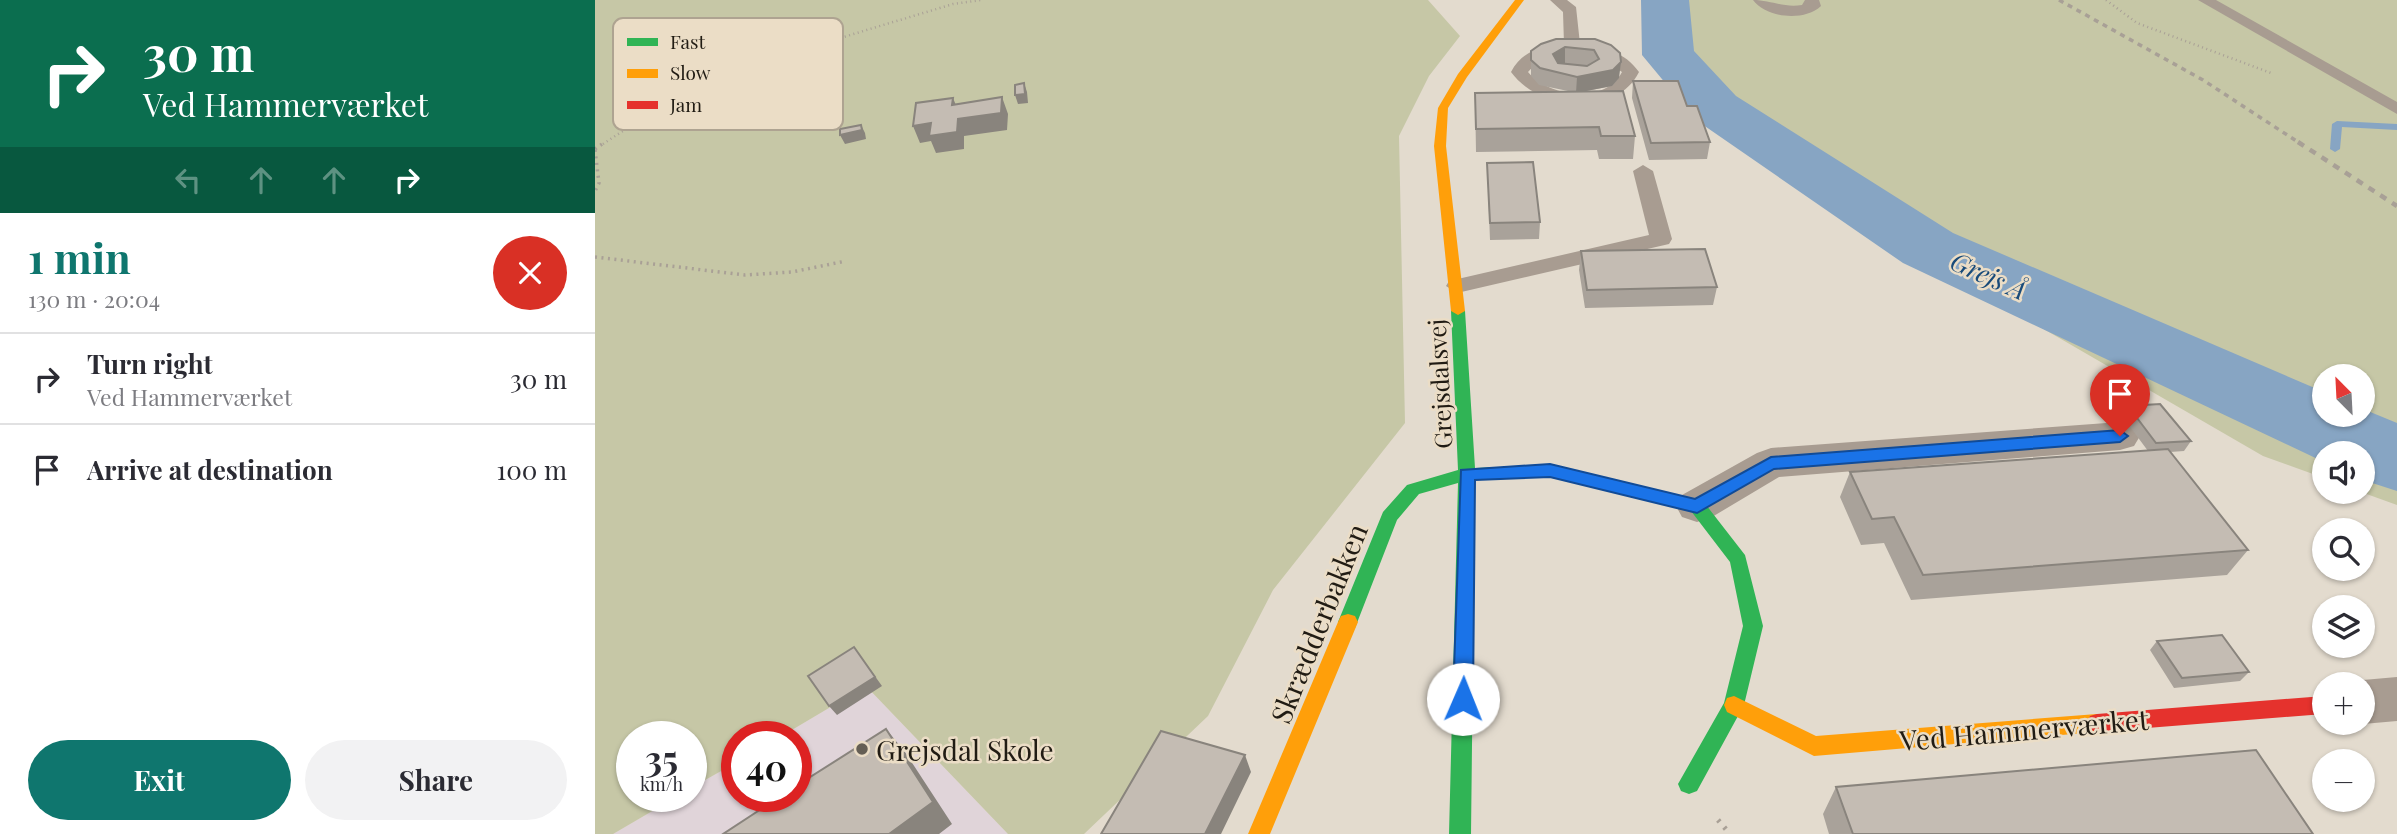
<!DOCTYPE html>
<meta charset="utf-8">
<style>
:root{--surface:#fff;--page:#f2f2f3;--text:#2b2b33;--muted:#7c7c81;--line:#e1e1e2;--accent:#0f766e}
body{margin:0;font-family:"Playfair Display",serif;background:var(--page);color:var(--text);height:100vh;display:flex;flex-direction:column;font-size:26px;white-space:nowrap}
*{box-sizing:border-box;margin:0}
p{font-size:23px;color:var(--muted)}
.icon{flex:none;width:38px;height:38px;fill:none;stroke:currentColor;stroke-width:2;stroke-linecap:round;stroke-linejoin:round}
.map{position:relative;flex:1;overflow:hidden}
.side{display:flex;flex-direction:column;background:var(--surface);width:595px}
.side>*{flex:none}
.hud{background:#0b6e4f;color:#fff;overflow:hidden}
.needle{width:46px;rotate:336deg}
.controls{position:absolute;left:1717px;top:364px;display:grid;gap:14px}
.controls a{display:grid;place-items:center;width:63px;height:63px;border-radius:50%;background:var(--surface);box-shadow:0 2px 5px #0004;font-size:35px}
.speed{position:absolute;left:21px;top:721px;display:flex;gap:14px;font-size:35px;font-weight:700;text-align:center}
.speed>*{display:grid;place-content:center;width:91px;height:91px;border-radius:50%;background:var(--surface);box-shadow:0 2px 5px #0004;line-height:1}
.speed small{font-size:18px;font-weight:400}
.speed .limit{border:10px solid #d22;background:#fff;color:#111}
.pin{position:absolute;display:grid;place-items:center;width:60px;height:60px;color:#fff;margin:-72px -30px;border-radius:50% 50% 50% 0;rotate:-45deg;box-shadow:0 0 7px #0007}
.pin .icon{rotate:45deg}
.me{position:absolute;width:77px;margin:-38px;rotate:1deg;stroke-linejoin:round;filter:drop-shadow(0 0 5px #0008)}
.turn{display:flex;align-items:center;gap:24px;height:147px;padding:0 28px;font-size:32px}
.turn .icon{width:91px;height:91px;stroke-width:2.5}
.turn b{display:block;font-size:49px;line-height:60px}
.lanes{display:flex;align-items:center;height:66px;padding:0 28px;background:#0003;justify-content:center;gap:35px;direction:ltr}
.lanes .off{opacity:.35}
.round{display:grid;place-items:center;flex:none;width:74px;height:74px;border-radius:37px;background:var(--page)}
.head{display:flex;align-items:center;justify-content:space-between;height:119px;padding:0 28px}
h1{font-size:42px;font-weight:700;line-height:52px;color:var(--accent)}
.action{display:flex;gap:14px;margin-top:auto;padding:14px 28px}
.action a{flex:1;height:80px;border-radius:42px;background:var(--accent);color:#fff;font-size:28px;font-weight:700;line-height:80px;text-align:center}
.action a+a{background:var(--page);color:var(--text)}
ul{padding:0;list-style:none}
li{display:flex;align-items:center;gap:21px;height:91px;padding:0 28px;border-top:2px solid var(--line)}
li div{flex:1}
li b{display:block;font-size:26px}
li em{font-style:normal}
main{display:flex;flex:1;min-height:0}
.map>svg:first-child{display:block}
</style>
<main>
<section class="side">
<div class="hud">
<div class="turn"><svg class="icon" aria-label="right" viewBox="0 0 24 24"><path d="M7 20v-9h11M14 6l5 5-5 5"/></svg><div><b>30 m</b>Ved Hammerværket</div></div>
<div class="lanes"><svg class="icon off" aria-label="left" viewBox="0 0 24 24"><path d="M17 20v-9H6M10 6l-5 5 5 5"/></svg><svg class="icon off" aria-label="ahead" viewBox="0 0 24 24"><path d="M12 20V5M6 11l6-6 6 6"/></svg><svg class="icon off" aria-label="ahead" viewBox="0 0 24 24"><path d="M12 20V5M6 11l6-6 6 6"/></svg><svg class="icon" aria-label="right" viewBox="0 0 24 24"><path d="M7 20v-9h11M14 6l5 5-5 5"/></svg></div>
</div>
<div class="head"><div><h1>1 min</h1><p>130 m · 20:04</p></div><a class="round" style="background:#d93025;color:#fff"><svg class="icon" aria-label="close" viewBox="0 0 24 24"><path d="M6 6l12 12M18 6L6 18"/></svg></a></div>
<ul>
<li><svg class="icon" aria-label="right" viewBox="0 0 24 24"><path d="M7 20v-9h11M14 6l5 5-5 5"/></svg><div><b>Turn right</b><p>Ved Hammerværket</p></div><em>30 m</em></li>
<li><svg class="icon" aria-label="arrive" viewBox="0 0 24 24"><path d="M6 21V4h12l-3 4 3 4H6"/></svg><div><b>Arrive at destination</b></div><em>100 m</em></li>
</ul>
<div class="action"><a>Exit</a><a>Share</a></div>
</section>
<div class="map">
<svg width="1802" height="834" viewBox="0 0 1802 834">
<rect width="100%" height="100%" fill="#e3dbce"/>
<path fill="#e0d4d9" d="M271,686L413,834H18L83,796H96V788L142,762V796H201V737H185Z"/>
<path fill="#c6c7a6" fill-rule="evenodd" d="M0,0H833L865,36L834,76L804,136L810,423L678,590L613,716L489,834H413L271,686L185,737H142V762L96,788V737H37V796H83L18,834H0Z
M1086,0H1802V505L1766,492L1768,453H1729V478L1668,456L1243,210L1116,91L1079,15ZM1729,376H1768V415H1729Z"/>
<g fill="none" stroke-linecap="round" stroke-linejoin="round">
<path fill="#87a5c3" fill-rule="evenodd" d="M1742,121L1802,124V130L1747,127L1745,149L1740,152L1735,149L1737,124Z"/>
<path fill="#87a5c3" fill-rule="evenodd" d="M1046,0H1094L1099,51L1141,96L1358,233L1729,392V415H1768V409L1802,423V491L1768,480V453H1729V462L1308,263L1101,120L1047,55Z"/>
<path stroke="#a9a096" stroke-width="2.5" stroke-dasharray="1 3.5" stroke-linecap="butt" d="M1511,0L1542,23L1676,73
M8,144C114,72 237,41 358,4L386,0"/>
<path stroke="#a9a096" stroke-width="3.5" stroke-dasharray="2 4.5" stroke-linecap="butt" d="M0,149L10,142
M0,150L4,183L0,191
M0,257L150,275L197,272L251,261"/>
<path stroke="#a9a096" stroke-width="5" stroke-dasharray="2.5 7" stroke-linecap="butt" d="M1123,820L1135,834"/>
<path fill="#a89c91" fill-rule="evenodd" d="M955,0H972L981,7L985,44C1009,47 1030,52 1044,72C1021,118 944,111 916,72C927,51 946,46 969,44L968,12ZM977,53L1004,57L1027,72C1010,105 954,97 933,72L945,59Z
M1158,0C1176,0 1188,8 1207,5L1210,0H1224L1226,6C1209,22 1171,18 1158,0Z
M1603,0H1621L1802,102V114Z
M1048,165L1058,171L1077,239L1074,244L862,293L851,286L854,281L1054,235L1038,171Z"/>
<path fill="#a89c91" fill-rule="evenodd" d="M1525,422L1539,426L1545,436L1539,446L1525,450L1184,477L1117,517L1102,522L1087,517L1081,506L1087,495L1162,453L1176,448Z
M1802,677V721L1768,724L1764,723H1768V684H1756L1768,680Z"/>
<path fill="#30b455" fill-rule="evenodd" d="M863,307L870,311L880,468L955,465L1108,501L1150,555L1168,626L1149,705L1102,791L1094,794L1086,791L1083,784L1129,703L1148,626L1135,562L1096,511L955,477L880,480L876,834H854L863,483L824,494L802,520L760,628L753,630L746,628L743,622L788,512L812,485L863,470L856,311Z"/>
<path fill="#ff9f0a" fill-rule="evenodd" d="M920,0H929L872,77L853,108L851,146L870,311L863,315L856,311L839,146L843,108L863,74Z
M753,614L760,616L763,622L675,834H653L743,622L746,616Z
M1139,696L1221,736L1502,714L1509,716L1512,723L1509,730L1502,732L1219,756L1132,712L1129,705L1132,698Z"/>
<path fill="#e5322d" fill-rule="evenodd" d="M1729,696V714L1502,732L1495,730L1492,723L1495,716L1502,714Z"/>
<path stroke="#a8a096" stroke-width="3.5" stroke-dasharray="5 5" stroke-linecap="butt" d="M1464,0L1608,80L1706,144"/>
<path stroke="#a8a096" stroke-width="4.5" stroke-dasharray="7 7" stroke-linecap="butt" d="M1703,142L1802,206"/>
</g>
<path fill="#a9a29a" d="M1000,39L1024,78L1017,86L991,91L1040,136L1038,159H1004L1002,150L881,152L880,93L973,91L944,85L936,76V51Z
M1038,81L1092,106L1115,142L1112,159L1054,160L1037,98Z
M892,163L945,222L944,239L895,240Z
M986,251L1122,287L1118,305L990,308L984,270Z
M1533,406L1596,441L1589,451L1575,452L1653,550L1632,575L1316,600L1289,543L1266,545L1245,497L1255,472L1553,451L1527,416Z
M1562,641L1654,672L1645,681L1579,688L1555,650Z
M1241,787L1718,834H1234L1228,814Z"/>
<path fill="#89847d" d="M970,47V63L957,70L958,54Z
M1026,62L1024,78L1017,86L981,93L982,77Z
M429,83L432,92L433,103L423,104L420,95Z
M407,97L413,114L412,130L369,136V149L341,153L336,141L325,143L318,126L357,105L358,98L365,115Z
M266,125L270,133L271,139L250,144L245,135Z
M259,647L287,686L242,715L234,706Z
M291,729L310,752L357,824L344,834H294Z
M650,755L656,772L626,834H610Z"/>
<path fill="#c4bcb3" stroke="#89847d" stroke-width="2" fill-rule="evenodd" d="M961,39H1000L1016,45L1025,53L1026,62L1018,70L982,77L945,68L936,60V51L946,44ZM970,47L999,50L1004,59L992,66L963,63L958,54Z
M1038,81H1083L1092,106H1102L1115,142L1056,143Z
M429,83L430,94L420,95V85Z
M1028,91L1040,136H1006L1004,127L881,129L880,93Z
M407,97L406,113L363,119L362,132L334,136L336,123L318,126L321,103L358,98L357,105Z
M266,125L267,130L245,135V129Z
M938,162L945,222L895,223L892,163Z
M1110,249L1122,287L992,290L986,251Z
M1565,404L1596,441L1561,443L1533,406Z
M1573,449L1653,550L1328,575L1299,517L1277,519L1255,472Z
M1627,635L1654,672L1587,678L1562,641Z
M259,647L280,677L234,706L213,676Z
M291,729L338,802L294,834H128L186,796H201V786Z
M566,731L650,755L610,834H506Z
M1661,750L1718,834H1258L1241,787Z"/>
<path fill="#1a73e8" stroke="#114b97" stroke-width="2" d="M1525,430L1533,436L1525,442L1179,469L1102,513L955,477L880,480L878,699L875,705L868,708L861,705L858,699L866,470L955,464L1100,499L1176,457Z"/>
<circle fill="#655f55" stroke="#ebddc6" stroke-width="2.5" cx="267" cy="749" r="7"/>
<g text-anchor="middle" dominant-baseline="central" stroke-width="5" stroke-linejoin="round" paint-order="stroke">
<g font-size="24" fill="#211c14" stroke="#ebddc6">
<text transform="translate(844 384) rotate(-93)">Grejsdalsvej</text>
</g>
<g font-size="26" font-style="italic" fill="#194b7a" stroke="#ebddc6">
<text transform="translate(1394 275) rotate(24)">Grejs Å</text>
</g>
<g font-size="28" fill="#211c14" stroke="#ebddc6">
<text transform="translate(723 623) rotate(-68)">Skrædderbakken</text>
<text transform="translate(1429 729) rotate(-5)">Ved Hammerværket</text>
</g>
<g font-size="28" fill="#211c14" stroke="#ebddc6" text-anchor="start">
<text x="281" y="749">Grejsdal Skole</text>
</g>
</g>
<rect x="18" y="18" width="230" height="112" rx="10" fill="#ebddc6" stroke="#aea391" stroke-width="2"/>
<rect x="32" y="38" width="31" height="8" fill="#30b455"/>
<rect x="32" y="69" width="31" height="9" fill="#ff9f0a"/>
<rect x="32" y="101" width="31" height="8" fill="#e5322d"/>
<g font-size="19" fill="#211c14">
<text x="75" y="49">Fast</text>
<text x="75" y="80">Slow</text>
<text x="75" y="112">Jam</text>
</g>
</svg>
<div class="controls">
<a><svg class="needle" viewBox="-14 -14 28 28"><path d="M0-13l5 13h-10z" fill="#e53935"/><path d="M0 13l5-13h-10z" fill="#7c7c81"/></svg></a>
<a><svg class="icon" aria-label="sound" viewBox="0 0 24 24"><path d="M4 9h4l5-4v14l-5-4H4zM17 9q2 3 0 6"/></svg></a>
<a><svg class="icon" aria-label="search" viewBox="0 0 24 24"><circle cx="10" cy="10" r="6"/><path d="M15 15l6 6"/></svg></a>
<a><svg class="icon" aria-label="layers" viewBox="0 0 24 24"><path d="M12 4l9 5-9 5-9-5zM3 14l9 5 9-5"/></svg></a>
<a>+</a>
<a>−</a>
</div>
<div class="speed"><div>35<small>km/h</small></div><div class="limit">40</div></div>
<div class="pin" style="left:1525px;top:436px;background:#d93025"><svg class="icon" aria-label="arrive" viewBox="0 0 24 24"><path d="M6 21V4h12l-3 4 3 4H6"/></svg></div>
<svg class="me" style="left:868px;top:699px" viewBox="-20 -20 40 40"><circle r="19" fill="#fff"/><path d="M0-13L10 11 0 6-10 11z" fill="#1a73e8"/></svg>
</div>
</main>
